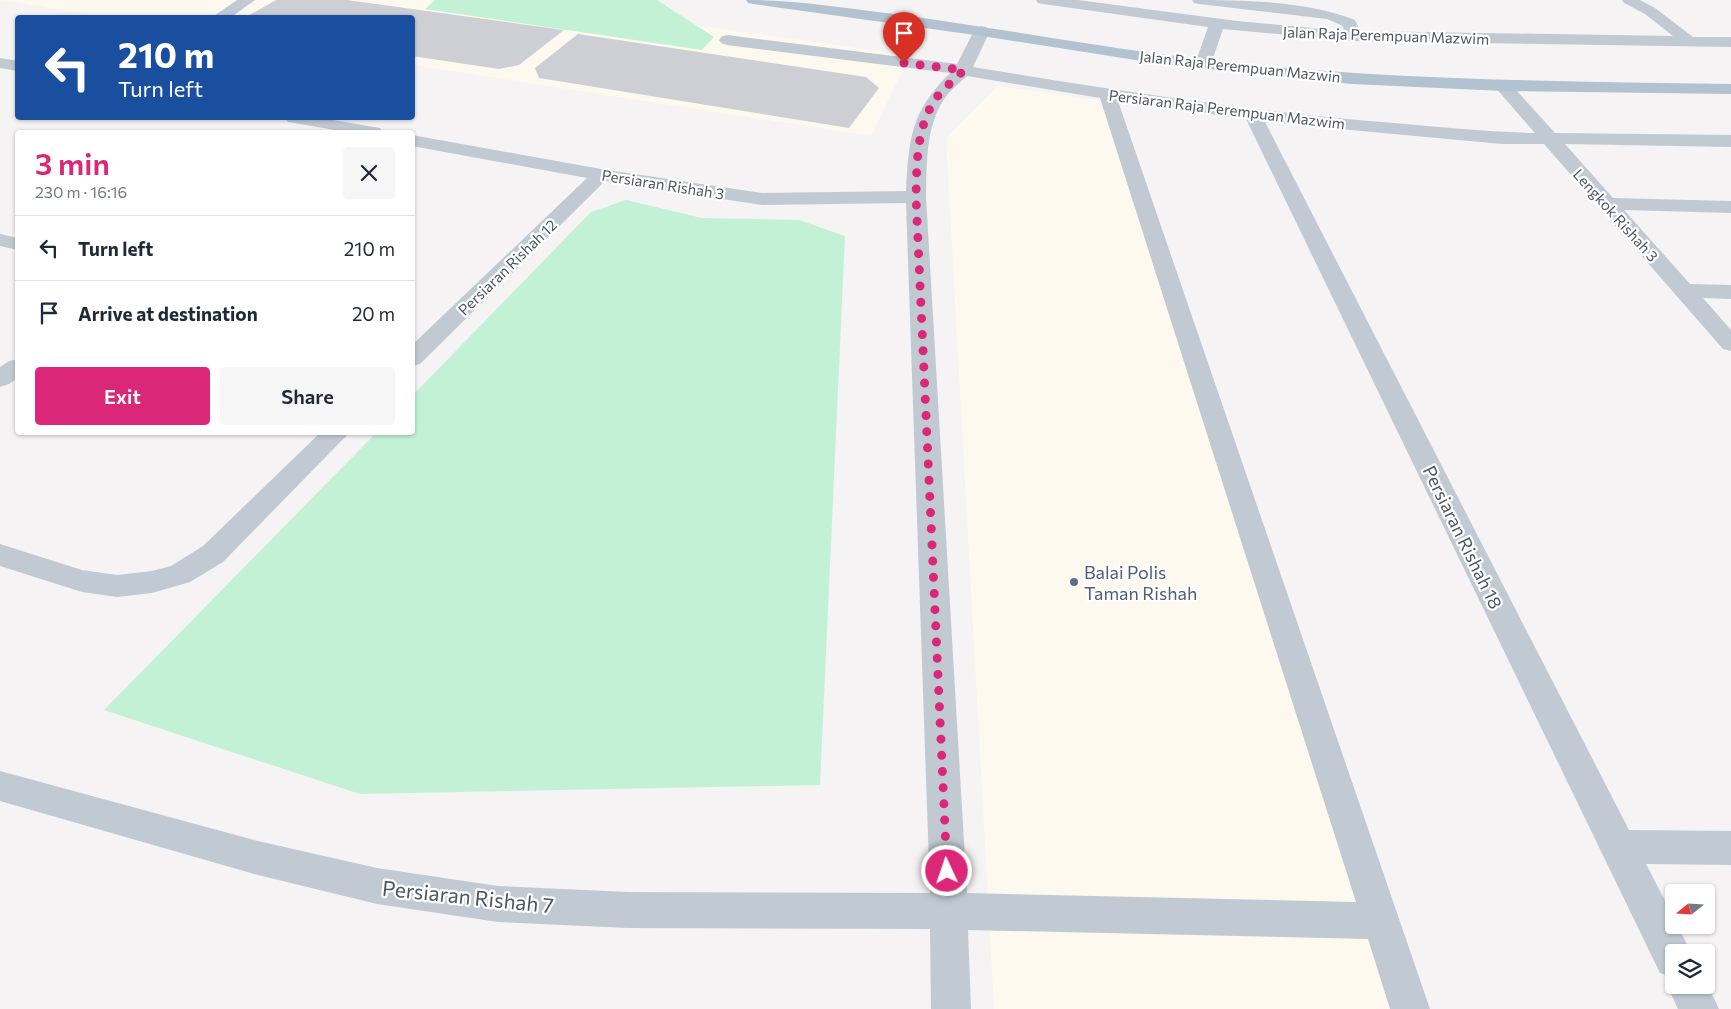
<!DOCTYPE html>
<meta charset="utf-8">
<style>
:root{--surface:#fff;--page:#f6f6f7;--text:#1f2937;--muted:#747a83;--line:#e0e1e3;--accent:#db2777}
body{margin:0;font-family:Commissioner,sans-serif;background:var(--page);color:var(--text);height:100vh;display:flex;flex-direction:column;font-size:19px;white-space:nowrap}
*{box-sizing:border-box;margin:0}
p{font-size:16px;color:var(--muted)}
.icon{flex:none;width:28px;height:28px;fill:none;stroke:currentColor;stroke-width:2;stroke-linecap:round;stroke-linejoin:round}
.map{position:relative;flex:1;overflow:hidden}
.details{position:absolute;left:15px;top:130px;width:400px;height:305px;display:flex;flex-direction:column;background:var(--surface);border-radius:5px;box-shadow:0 1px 4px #0004}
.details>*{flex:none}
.hud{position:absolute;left:15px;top:15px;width:400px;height:105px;border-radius:5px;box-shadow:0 1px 4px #0004;background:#1a4fa0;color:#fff;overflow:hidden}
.needle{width:32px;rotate:252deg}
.fabs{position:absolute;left:1665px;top:884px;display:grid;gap:10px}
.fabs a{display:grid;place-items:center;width:50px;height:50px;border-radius:5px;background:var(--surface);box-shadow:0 1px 4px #0004;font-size:25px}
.pin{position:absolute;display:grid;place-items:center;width:42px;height:42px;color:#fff;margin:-51px -21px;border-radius:50% 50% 50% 0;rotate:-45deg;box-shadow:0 0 5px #0007}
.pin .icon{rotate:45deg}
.me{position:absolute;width:55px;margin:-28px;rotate:357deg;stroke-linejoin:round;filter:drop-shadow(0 0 4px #0008)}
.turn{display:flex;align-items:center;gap:18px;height:105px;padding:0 20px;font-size:22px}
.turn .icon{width:65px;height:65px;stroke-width:2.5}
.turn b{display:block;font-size:35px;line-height:42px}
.round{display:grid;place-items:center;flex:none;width:52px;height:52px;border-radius:5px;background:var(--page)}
.head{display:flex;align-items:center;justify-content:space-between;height:85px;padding:0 20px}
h1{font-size:30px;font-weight:600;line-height:38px;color:var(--accent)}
.button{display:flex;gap:10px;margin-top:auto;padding:10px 20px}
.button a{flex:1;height:58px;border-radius:5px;background:var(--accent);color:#fff;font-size:20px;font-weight:600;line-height:58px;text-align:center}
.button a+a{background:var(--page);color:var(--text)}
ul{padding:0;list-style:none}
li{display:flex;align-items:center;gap:15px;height:65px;padding:0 20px;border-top:1px solid var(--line)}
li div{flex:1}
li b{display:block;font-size:19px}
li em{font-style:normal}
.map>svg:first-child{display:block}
</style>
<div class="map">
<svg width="1731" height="1009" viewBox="0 0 1731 1009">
<rect width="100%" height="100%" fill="#f5f3f3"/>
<path fill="#fdf9ef" d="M0,0H510L910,55L871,136L413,65L412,18L108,17Z
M998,86L1109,102L1396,1009H994L946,138Z"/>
<path fill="#c3f1d5" d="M435,0H657L714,37L702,50L425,9Z
M626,200L702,218L799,220L845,236L820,785L360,794L104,710L376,433L412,432L413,395L591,212Z"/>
<path fill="#cdcfd5" d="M276,0H347L564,30L519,65L499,69L412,56V18H244Z
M578,34L866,77L879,88L849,128L539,78L535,68Z"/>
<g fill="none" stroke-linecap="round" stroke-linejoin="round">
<path fill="#c1cad2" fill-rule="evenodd" d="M237,0H255L230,18H211Z
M1036,0H1078L1237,21L1344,31L1343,26L1327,19L1199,4L1194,3L1192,0C1243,0 1308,1 1355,20L1360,31L1673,36L1645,14L1624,3L1622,0H1640L1655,8L1693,37H1731V47L1354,41L1223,29L1211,64L1209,68H1197L1195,64L1208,27L1043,4L1038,3Z
M982,26L988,28L990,31L973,67C1113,90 1253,112 1394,123C1441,127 1488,132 1535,133L1494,86L1497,82L1503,81L1509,82L1555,133L1731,135V147L1565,144L1613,198L1731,201V213L1624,210L1690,284L1731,285V299L1703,298L1731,330V351L1723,349L1544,144H1502L1265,122L1629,830L1731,831V865L1646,864L1674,918V925H1677L1691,952H1674V985H1706V981L1719,1009H1678L1667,985L1671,977L1660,973L1246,119L1118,101L1430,1009H1390L1368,939L968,930L971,1009H931L930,929L628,928L498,922L377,904L258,875L0,801V771L258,841L377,868L498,886L628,892L930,893L906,203L762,205L605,181L420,364L412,366V345L587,178L412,146V135L601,169L762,193L906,191C909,138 910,113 950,73L727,45L721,43L719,40L721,37L727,35L957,64L974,31L976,28ZM967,76L1100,98L1356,902L967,893L926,197C927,163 925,124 947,95C953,88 960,82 967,76Z
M0,58L18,61V71L0,68Z
M285,118H322L374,127L380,128L383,132H346L294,123L288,122Z
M0,234L18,238V250L0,246Z
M18,359V378L9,384L0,387V367L9,361Z
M321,432H350L223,562L190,582L152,593L117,597L82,592L0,566V544L82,570L117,575L152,571L171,566L203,546Z"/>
<path fill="#b3c2d1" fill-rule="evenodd" d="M746,0C796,0 844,8 894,14C983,26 1071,42 1160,54C1349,80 1540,81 1731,84V94L1503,91L1352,84L1161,64L982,36L753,4L748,3Z"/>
</g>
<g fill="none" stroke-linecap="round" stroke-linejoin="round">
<path stroke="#db2777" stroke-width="9" stroke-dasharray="0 16.2" d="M904,63L964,70C956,78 948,85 941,92C916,121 917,161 916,197L947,871"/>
</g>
<circle fill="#5c6f8a" stroke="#fff" stroke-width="2" cx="1074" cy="582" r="5"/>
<g text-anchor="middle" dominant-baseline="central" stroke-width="4.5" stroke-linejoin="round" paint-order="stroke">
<g font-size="15" fill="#4a5661" stroke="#fff">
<text transform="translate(1386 35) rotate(2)">Jalan Raja Perempuan Mazwim</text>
<text transform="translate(1240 66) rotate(6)">Jalan Raja Perempuan Mazwin</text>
<text transform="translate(1227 109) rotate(7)">Persiaran Raja Perempuan Mazwim</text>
<text transform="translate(663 184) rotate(9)">Persiaran Rishah 3</text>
<text transform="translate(1616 215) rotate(48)">Lengkok Rishah 3</text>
<text transform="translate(507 267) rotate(-44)">Persiaran Rishah 12</text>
</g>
<g font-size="18" fill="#4a5661" stroke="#fff">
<text transform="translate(1463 537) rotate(64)">Persiaran Rishah 18</text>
</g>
<g font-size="18" fill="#4e5e75" stroke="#fff" text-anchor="start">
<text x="1084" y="572">Balai Polis<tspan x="1084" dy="21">Taman Rishah</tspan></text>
</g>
<g font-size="21" fill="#4a5661" stroke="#fff">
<text transform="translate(468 896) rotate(6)">Persiaran Rishah 7</text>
</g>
</g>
</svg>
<div class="fabs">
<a><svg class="needle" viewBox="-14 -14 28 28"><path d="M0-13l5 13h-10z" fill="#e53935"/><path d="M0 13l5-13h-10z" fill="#747a83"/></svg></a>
<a><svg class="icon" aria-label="layers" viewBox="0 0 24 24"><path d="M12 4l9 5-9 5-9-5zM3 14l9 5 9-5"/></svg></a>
</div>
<div class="pin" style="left:904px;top:63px;background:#d93025"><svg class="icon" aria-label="arrive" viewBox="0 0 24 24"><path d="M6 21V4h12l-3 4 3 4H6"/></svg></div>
<svg class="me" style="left:947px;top:871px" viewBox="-20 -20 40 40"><circle r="17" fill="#db2777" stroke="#fff" stroke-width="3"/><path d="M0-11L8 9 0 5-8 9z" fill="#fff"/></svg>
<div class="hud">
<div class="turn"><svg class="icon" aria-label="left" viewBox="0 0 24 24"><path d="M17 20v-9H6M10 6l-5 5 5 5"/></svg><div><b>210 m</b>Turn left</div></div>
</div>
<section class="details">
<div class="head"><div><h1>3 min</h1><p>230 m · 16:16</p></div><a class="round"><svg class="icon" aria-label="close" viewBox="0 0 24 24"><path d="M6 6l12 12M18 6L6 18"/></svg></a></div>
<ul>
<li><svg class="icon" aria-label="left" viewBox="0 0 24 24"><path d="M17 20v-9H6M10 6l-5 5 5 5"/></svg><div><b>Turn left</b></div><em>210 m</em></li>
<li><svg class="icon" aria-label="arrive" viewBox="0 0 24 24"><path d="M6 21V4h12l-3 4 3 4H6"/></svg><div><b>Arrive at destination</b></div><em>20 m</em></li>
</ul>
<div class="button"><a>Exit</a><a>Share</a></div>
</section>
</div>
